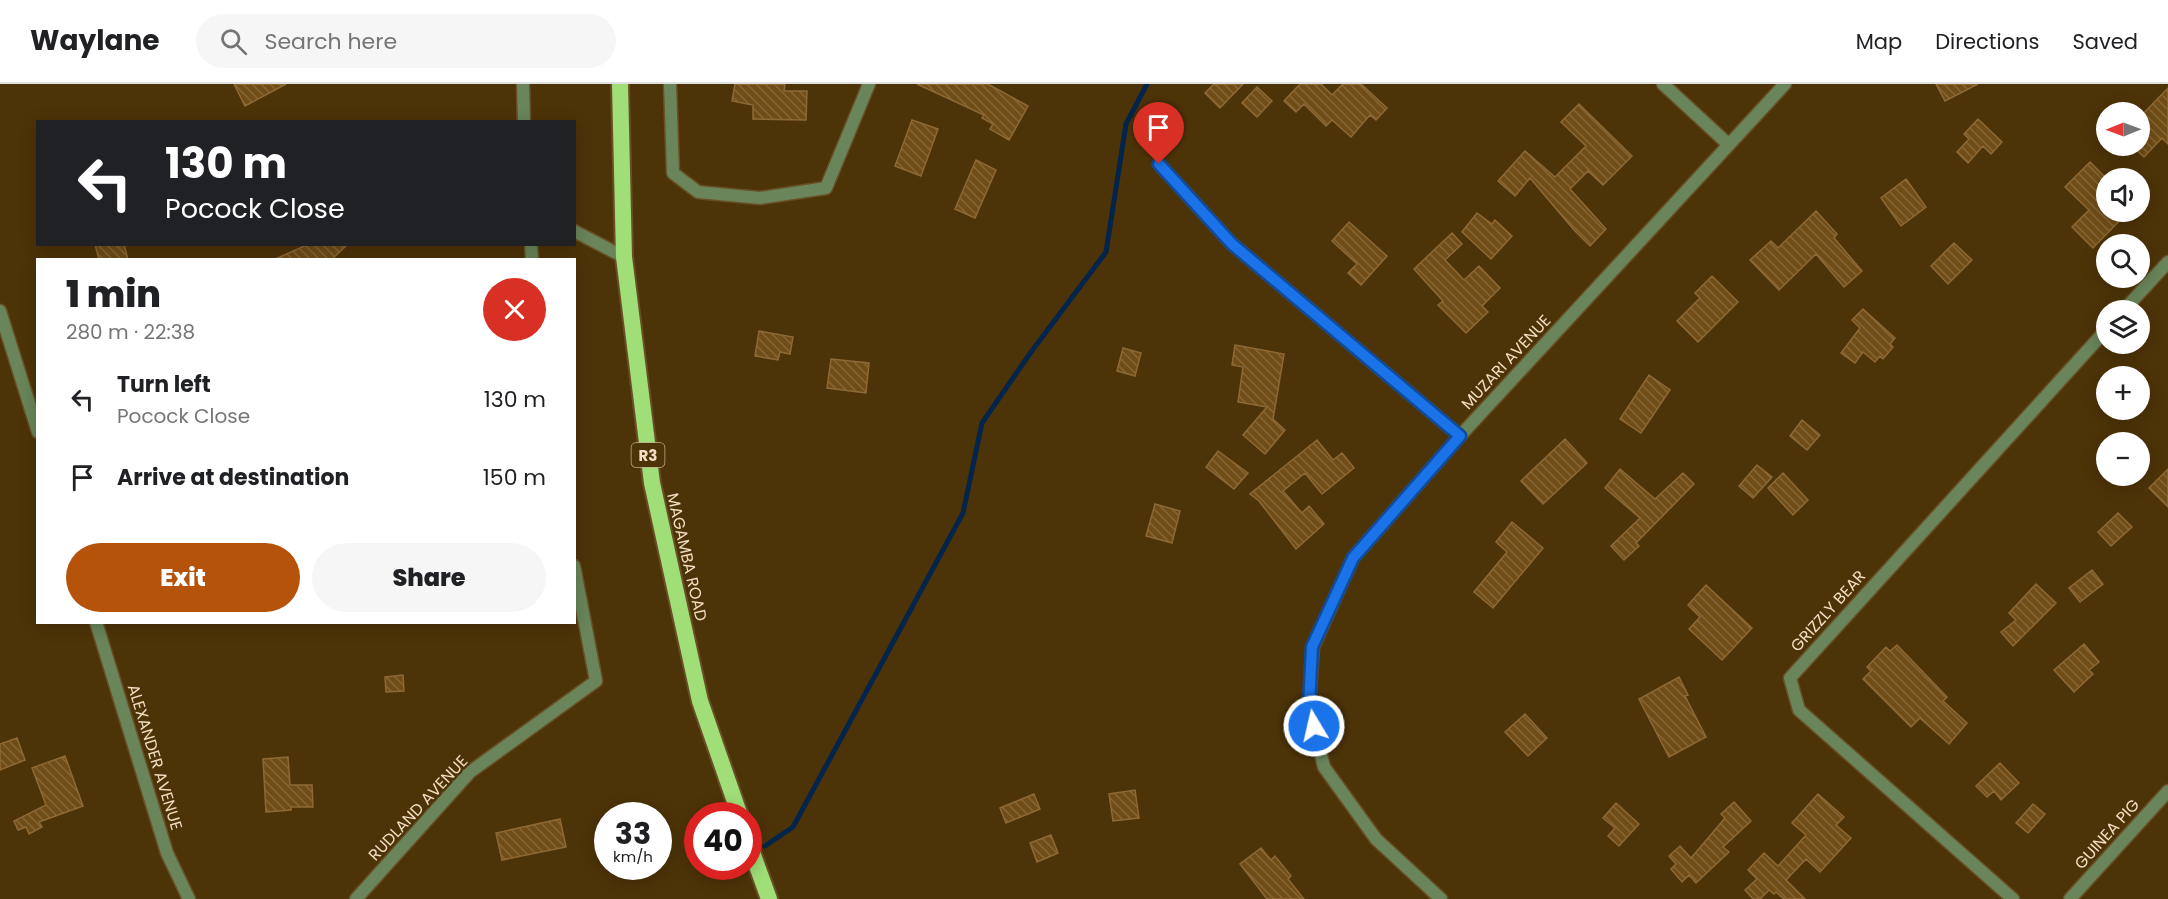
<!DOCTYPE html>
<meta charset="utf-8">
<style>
:root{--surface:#fff;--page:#f6f6f6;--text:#202124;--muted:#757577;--line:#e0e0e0;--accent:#b45309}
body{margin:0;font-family:Poppins,sans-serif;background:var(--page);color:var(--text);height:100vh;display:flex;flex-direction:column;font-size:22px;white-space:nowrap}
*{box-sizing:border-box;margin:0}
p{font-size:20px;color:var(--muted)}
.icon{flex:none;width:33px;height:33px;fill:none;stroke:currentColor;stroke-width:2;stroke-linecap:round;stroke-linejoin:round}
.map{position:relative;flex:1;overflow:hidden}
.drawer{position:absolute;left:36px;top:174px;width:540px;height:366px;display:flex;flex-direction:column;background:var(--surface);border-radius:0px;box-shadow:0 3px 15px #0003}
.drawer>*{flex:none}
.top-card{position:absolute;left:36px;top:36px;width:540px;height:126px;border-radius:0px;box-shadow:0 3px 15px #0003;background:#202124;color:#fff;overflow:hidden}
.needle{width:39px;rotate:269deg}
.buttons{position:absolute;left:2096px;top:18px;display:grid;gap:12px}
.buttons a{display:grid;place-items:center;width:54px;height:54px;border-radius:50%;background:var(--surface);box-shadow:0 3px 15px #0003;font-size:30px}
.speed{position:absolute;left:594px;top:718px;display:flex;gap:12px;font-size:30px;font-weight:700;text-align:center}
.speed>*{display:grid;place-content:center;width:78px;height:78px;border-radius:50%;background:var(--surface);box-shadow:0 3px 15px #0003;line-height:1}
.speed small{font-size:15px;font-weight:400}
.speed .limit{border:9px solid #d22;background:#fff;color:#111}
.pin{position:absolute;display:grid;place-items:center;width:51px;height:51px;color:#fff;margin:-62px -26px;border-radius:50% 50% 50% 0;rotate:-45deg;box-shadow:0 0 6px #0007}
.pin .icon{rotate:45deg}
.me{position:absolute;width:66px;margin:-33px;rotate:351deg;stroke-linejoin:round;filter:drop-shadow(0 0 4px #0008)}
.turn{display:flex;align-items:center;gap:21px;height:126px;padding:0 30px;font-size:27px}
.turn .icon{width:78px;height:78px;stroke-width:2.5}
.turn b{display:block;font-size:42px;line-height:51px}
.round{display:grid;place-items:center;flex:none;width:63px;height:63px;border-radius:32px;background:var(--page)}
.overview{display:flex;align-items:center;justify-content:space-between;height:102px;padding:0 30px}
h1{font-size:36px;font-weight:800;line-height:45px}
.cta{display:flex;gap:12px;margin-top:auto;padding:12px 30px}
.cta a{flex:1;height:69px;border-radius:36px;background:var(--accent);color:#fff;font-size:24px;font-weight:800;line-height:69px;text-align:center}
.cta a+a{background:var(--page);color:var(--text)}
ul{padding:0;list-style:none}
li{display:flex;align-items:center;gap:18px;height:78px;padding:0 30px}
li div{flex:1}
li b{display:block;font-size:22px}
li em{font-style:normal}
header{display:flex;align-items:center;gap:36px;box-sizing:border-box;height:84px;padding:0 30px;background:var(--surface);border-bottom:2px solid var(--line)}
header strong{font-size:28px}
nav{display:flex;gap:33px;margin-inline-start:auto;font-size:21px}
.search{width:420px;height:54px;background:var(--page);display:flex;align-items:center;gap:15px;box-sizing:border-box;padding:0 21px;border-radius:33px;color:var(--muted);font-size:22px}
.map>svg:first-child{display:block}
</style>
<header>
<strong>Waylane</strong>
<div class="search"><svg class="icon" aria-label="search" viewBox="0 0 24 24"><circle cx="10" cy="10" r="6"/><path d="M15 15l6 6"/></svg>Search here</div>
<nav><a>Map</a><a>Directions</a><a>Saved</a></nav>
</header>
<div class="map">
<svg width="2168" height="815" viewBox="0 0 2168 815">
<defs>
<pattern id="building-back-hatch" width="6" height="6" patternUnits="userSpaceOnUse" patternTransform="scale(1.5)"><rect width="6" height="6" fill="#704d16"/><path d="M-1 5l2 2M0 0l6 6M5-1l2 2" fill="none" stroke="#856636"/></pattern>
</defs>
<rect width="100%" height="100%" fill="#4d3308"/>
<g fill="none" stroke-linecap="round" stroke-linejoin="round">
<path stroke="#04254b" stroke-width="5" d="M765,762L793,743L963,429L982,339L1031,268L1106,168L1126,40L1147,0"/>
</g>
<path fill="url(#building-back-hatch)" stroke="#8e6935" stroke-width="1.5" d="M234,0H286L245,22Z
M735,0H785L784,7H807L806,36L753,35V21L732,17Z
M917,0H988L1028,22L1009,56L990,45L993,40L982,34L984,31Z
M1214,0H1243L1220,24L1205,9Z
M1300,0H1321L1332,11L1343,0H1361L1387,24L1376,36L1370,31L1351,53L1332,36L1326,42L1304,20L1296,28L1284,17Z
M1936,0H1978L1945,17Z
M1257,3L1272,17L1257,33L1242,19Z
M2168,4V60L2162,54L2144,73L2132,62H2139V54L2149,42L2140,33Z
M1579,20L1632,72L1603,101L1588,87L1570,105L1606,145L1590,162L1574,146L1530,94L1515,112L1498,97L1525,67L1555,93L1586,62L1561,38Z
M1978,35L2002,58L1991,70L1983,62L1968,79L1957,68L1969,55L1964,50Z
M912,36L938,45L921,92L895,82Z
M976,76L996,86L975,134L955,125Z
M2090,78L2106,94V128H2128L2093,164L2072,143L2089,126L2065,103Z
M1906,95L1926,123L1901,142L1881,114Z
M1816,127L1837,150L1834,154L1862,187L1844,203L1816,170L1779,206L1750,176L1771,157L1778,164Z
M1477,129L1492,140L1495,136L1512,152L1491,175L1462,148Z
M1349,138L1387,172L1361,201L1348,189L1357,180L1332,157Z
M1452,149L1462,160L1445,176L1464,196L1479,182L1500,204L1482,222L1488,228L1466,249L1438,221L1443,217L1414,185Z
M1954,159L1972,176L1948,200L1931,182Z
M95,160H124L128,176H99Z
M309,160H348L331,176H273Z
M1712,192L1738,218L1698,258L1677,237L1700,214L1695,209Z
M1863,225L1895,254L1890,260L1893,263L1883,275L1880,272L1875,278L1863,268L1855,279L1841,269L1860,244L1852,236Z
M759,247L793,253L790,270L780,268L778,276L755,272Z
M1235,261L1284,270L1273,335L1285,346L1265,370L1243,351L1267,323L1238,318L1243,283L1232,281Z
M1123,264L1141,269L1135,292L1117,287Z
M831,275L869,279L866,309L827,304Z
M1649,291L1670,306L1641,349L1620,335Z
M1802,336L1820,351L1807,366L1790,352Z
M1565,355L1587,379L1543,420L1521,397Z
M1317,356L1333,376L1342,369L1354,384L1322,410L1305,389L1283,407L1302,429L1309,422L1324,440L1296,465L1259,417L1250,410Z
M1218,367L1248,389L1234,405L1206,383Z
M1757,381L1772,393L1753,414L1739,402Z
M1620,385L1655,415L1683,389L1694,400L1636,459L1639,462L1624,476L1611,462L1640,434L1605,404Z
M2168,385V423L2149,404Z
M1783,389L1808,416L1793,431L1768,404Z
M1155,420L1180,427L1172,459L1146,452Z
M2118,429L2132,443L2111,462L2098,448Z
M1512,438L1543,464L1493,524L1474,508L1507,468L1496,458Z
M2092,486L2103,500L2080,518L2069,504Z
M2036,500L2056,519L2013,562L2001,548L2016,536L2009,529Z
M1706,501L1752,544L1722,576L1689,545L1700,533L1688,521Z
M2084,560L2099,578L2089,586L2093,590L2074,608L2054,586Z
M1897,561L1947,613L1943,617L1967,639L1949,660L1920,634L1911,643L1863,595L1871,587L1867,583L1886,563L1890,567Z
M403,591L404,607L386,608L385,593Z
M1679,593L1688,611L1685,612L1706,653L1669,673L1639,615Z
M1525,630L1547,654L1528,672L1505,648Z
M17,654L25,676L0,686V660Z
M65,672L83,722L39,738L42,743L29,750L26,743L18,746L14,737L46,721L32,684Z
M288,673L290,701H312L313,723H291V726L266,728L263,675Z
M2000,679L2019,699L2001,716L1994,707L1987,713L1976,702Z
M1135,706L1139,734L1113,737L1109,710Z
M1034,710L1040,725L1006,739L1000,724Z
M1818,710L1844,733L1836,741L1851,754L1820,788L1806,775L1786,796L1805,815H1784L1776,808L1774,810L1769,806L1760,815H1753L1745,806L1757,795L1748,786L1764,769L1778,782L1806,751L1792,739Z
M1734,718L1751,737L1723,763L1729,768L1696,799L1689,791L1682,798L1671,785L1676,780L1669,772L1680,762L1691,774L1725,734L1721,730Z
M1616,719L1639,740L1619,762L1608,752L1615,744L1603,734Z
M2033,720L2045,730L2028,749L2016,739Z
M560,735L566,763L502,776L496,749Z
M1051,751L1058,769L1037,778L1030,759Z
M1261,764L1271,776L1275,772L1291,792L1288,795L1304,815H1267L1240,780Z"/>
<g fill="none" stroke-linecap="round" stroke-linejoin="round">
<defs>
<path id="minor" d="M523,0L524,38
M670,0L673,89L698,108L760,114L826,104L869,0
M1663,0L1728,60
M1159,80L1232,160L1460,352
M574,147L624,173
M531,160L532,176
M2124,226L2168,178
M0,227L38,348
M96,538L167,769L189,815
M356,815L470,688L596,597L574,482
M2013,815L1799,626L1790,594L2106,246
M2070,815L2168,707"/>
<path id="tertiary" d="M1441,815L1376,755L1324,683L1309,622L1313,563L1353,474L1460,352L1785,0"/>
<path id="trunk" d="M620,0L624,173L652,399L700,617L740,732
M748,757L769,815"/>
</defs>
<use href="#minor" stroke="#684f26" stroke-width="15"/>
<use href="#tertiary" stroke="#684f26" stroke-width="15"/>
<use href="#trunk" stroke="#684f26" stroke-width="20"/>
<use href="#minor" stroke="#698559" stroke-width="12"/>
<use href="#tertiary" stroke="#698559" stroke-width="12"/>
<use href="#trunk" stroke="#a0de78" stroke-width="16"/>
</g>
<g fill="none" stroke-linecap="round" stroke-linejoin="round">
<defs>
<path id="route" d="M1159,80L1232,160L1460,352L1353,474L1312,563L1309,622L1314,642"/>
</defs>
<use href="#route" stroke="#114b97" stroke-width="15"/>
<use href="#route" stroke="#1a73e8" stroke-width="10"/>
</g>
<g text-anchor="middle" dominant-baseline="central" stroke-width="4.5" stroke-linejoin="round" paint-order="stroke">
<rect fill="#4d3308" stroke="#c1ab8c" stroke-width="1.5" x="631.5" y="359" width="33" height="24" rx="4.5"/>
<g font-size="15" font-weight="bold" fill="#f3dfc4">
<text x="648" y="371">R3</text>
</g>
<g font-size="16" fill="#f3dfc4" stroke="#4d3308">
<text transform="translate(1506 278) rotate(-47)">MUZARI AVENUE</text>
<text transform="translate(687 473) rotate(77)">MAGAMBA ROAD</text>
<text transform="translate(1828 527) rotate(-48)">GRIZZLY BEAR</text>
<text transform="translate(155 673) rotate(73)">ALEXANDER AVENUE</text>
<text transform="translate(418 724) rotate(-47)">RUDLAND AVENUE</text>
<text transform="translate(2107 750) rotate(-48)">GUINEA PIG</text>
</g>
</g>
</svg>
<div class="buttons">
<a><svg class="needle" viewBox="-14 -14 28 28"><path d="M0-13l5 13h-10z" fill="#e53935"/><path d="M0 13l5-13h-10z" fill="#757577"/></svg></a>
<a><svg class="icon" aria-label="sound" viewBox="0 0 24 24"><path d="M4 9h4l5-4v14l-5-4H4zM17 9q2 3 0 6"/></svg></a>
<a><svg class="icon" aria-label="search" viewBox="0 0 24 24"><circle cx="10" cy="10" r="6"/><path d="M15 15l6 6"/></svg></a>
<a><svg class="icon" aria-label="layers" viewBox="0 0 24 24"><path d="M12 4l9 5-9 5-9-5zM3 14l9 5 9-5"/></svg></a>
<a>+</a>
<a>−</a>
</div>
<div class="speed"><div>33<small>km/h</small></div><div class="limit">40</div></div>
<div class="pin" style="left:1159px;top:80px;background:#d93025"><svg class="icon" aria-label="arrive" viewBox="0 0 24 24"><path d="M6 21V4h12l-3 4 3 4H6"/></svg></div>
<svg class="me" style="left:1314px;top:642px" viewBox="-20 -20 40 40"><circle r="17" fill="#1a73e8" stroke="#fff" stroke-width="3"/><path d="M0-11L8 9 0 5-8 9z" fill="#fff"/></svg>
<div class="top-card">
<div class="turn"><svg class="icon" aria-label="left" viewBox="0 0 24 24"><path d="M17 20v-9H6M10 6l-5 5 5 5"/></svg><div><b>130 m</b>Pocock Close</div></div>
</div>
<section class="drawer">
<div class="overview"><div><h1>1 min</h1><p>280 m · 22:38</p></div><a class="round" style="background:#d93025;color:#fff"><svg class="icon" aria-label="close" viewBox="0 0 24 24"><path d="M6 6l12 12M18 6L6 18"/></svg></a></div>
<ul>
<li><svg class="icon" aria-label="left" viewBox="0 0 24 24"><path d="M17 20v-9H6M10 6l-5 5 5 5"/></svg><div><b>Turn left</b><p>Pocock Close</p></div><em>130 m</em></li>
<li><svg class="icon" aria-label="arrive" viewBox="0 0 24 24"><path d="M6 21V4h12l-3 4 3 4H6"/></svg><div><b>Arrive at destination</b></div><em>150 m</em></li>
</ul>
<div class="cta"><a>Exit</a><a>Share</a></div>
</section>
</div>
